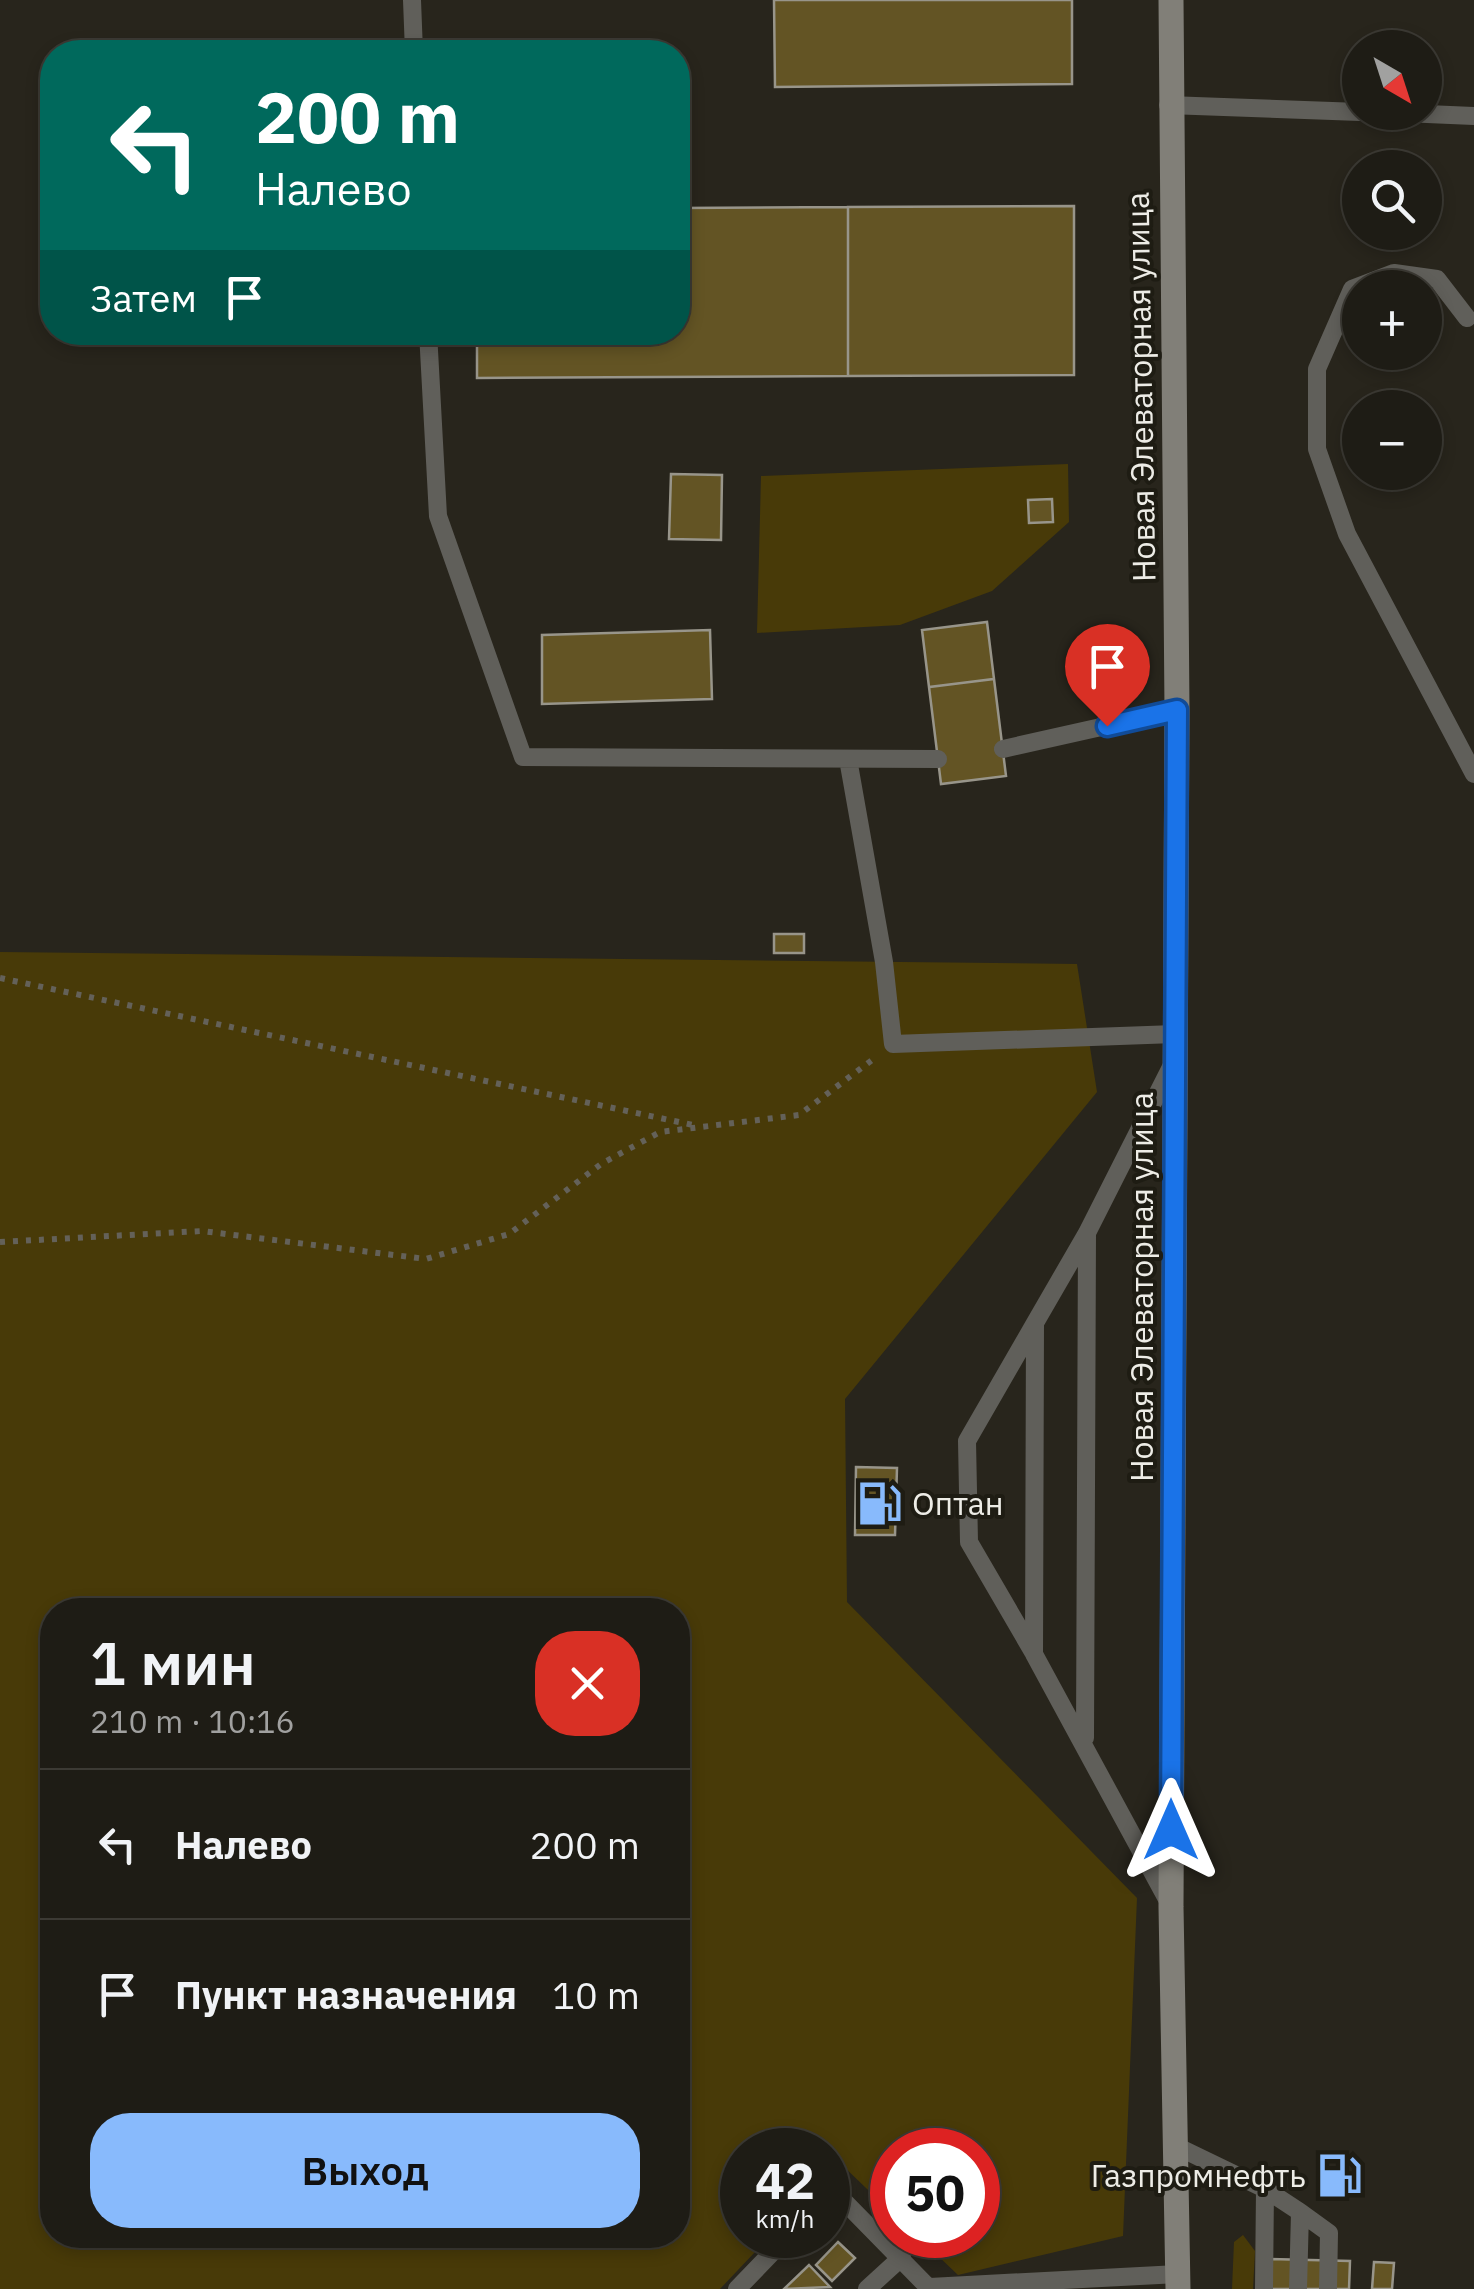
<!DOCTYPE html>
<html lang="ru">
<meta charset="utf-8">
<style>
:root{--surface:#1e1c15;--page:#2b2922;--text:#f1f3f6;--muted:#a1a1a0;--line:#3c3a34;--accent:#88bafc}
body{margin:0;font-family:"IBM Plex Sans",sans-serif;background:var(--page);color:var(--text);height:100vh;display:flex;flex-direction:column;font-size:38px;white-space:nowrap}
*{box-sizing:border-box;margin:0}
p{font-size:32px;color:var(--muted)}
.icon{flex:none;width:55px;height:55px;fill:none;stroke:currentColor;stroke-width:2;stroke-linecap:round;stroke-linejoin:round}
.map{position:relative;flex:1;overflow:hidden}
.side{position:absolute;left:40px;top:1598px;width:650px;height:650px;display:flex;flex-direction:column;background:var(--surface);border-radius:40px;box-shadow:0 5px 15px #0003,0 0 0 2px var(--line)}
.side>*{flex:none}
.top-card{position:absolute;left:40px;top:40px;width:650px;height:305px;border-radius:40px;box-shadow:0 5px 15px #0003,0 0 0 2px var(--line);background:#00695c;color:#fff;overflow:hidden}
.needle{width:65px;rotate:141deg}
.tools{position:absolute;left:1342px;top:30px;display:grid;gap:20px}
.tools a{display:grid;place-items:center;width:100px;height:100px;border-radius:50%;background:var(--surface);box-shadow:0 5px 15px #0003,0 0 0 2px var(--line);font-size:50px}
.speed{position:absolute;left:720px;top:2128px;display:flex;gap:20px;font-size:50px;font-weight:700;text-align:center}
.speed>*{display:grid;place-content:center;width:130px;height:130px;border-radius:50%;background:var(--surface);box-shadow:0 5px 15px #0003,0 0 0 2px var(--line);line-height:1}
.speed small{font-size:25px;font-weight:400}
.speed .limit{border:15px solid #d22;background:#fff;color:#111}
.pin{position:absolute;display:grid;place-items:center;width:85px;height:85px;color:#fff;margin:-102px -42px;border-radius:50% 50% 50% 0;rotate:-45deg;box-shadow:0 0 10px #0007}
.pin .icon{rotate:45deg}
.me{position:absolute;width:110px;margin:-55px;rotate:0deg;stroke-linejoin:round;filter:drop-shadow(0 0 8px #0008)}
.turn{display:flex;align-items:center;gap:35px;height:210px;padding:0 50px;font-size:45px}
.turn .icon{width:130px;height:130px;stroke-width:2.5}
.turn b{display:block;font-size:70px;line-height:85px}
.then{display:flex;align-items:center;height:95px;padding:0 50px;background:#0003;gap:20px;font-size:38px}
.round{display:grid;place-items:center;flex:none;width:105px;height:105px;border-radius:40px;background:var(--page)}
.head{display:flex;align-items:center;justify-content:space-between;height:170px;padding:0 50px}
h1{font-size:60px;font-weight:600;line-height:75px}
.button{display:flex;gap:20px;margin-top:auto;padding:20px 50px}
.button a{flex:1;height:115px;border-radius:40px;background:var(--accent);color:#111;font-size:40px;font-weight:600;line-height:115px;text-align:center}
ul{padding:0;list-style:none}
li{display:flex;align-items:center;gap:30px;height:150px;padding:0 50px;border-top:2px solid var(--line)}
li div{flex:1}
li b{display:block;font-size:38px}
li em{font-style:normal}
.map>svg:first-child{display:block}
</style>
<div class="map">
<svg width="1474" height="2289" viewBox="0 0 1474 2289">
<rect width="100%" height="100%" fill="#28251c"/>
<path fill="#483a08" fill-rule="evenodd" d="M1068,464L1069,522L992,591L900,625L757,633L761,476Z
M0,952L1077,964L1097,1092L845,1399L847,1602L1137,1898L1123,2236L958,2275L916,2235H978V2150H892V2213L840,2163L828,2176V2150H742V2235H771L720,2289H0ZM52,1610H678V2235H52Z
M1243,2235L1255,2251L1253,2289H1232L1234,2242Z"/>
<path fill="#635424" stroke="#98958a" stroke-width="2.5" d="M774,0H1072V84L775,87Z
M1074,206V375L848,376V207Z
M848,207V376L477,378V332H678V208Z
M671,474L722,475L721,540L669,539Z
M1052,499L1053,522L1029,523L1028,500Z
M987,622L994,679L929,687L922,630Z
M710,630L712,699L542,704V635Z
M994,679L1006,776L941,784L929,687Z
M774,934H804V953H774Z
M856,1467L897,1468L895,1535H855Z
M838,2242L855,2258L832,2281L816,2265Z
M1269,2259L1350,2261L1349,2289H1268Z
M1374,2262L1394,2263L1392,2289H1372Z
M809,2265L830,2287L784,2289Z"/>
<g fill="none" stroke-linecap="round" stroke-linejoin="round">
<path stroke="#646159" stroke-width="6" stroke-dasharray="5 8" stroke-linecap="butt" d="M0,978L693,1125
M0,1242L202,1231L426,1259L509,1234L601,1164L660,1132L799,1115L872,1060"/>
<path stroke="#605f5a" stroke-width="18" d="M412,0L414,52
M1168,105L1360,112
M1380,112L1474,116
M1467,318L1437,279L1394,273L1352,289L1317,369V449L1347,534L1474,774
M428,332L438,516L523,757L938,759
M1003,749L1177,710
M848,759L884,962L893,1044L1175,1034
M1033,1652L969,1542L967,1441L1035,1323
M1085,1738L1087,1234
M1168,1901L1034,1654L1035,1323L1087,1233L1172,1065
M1176,2146L1265,2189L1300,2212L1298,2289
M828,2198L834,2191L930,2289
M1300,2212L1329,2233L1328,2289
M930,2287L1178,2274
M737,2289L789,2235
M867,2289L902,2257
M1264,2289L1265,2189"/>
<path stroke="#817f78" stroke-width="25" d="M1171,0L1177,710L1171,1907L1178,2289"/>
</g>
<g fill="none" stroke-linecap="round" stroke-linejoin="round">
<defs>
<path id="route" d="M1107,726L1177,710L1171,1830"/>
</defs>
<use href="#route" stroke="#114b97" stroke-width="25"/>
<use href="#route" stroke="#1a73e8" stroke-width="18"/>
</g>
<defs>
<symbol id="fuel-bare" viewBox="-9 -9 18 18"><path d="M-5.5-6h7V0h2V4h1.3V-2.5L3-4.5l.8-.8L6-3V5H2.5V1h-1V6h-7ZM-4.2-4.7v3.2H.2V-4.7Z" fill="#88bafc" stroke="#1e1c13" stroke-width="2.5" paint-order="stroke"/></symbol>
</defs>
<g fill-rule="evenodd">
<use href="#fuel-bare" x="848" y="1472" width="63" height="63"/>
<use href="#fuel-bare" x="1308" y="2144" width="63" height="63"/>
</g>
<g text-anchor="middle" dominant-baseline="central" stroke-width="8" stroke-linejoin="round" paint-order="stroke">
<g font-size="32" fill="#edece6" stroke="#1e1c13">
<text transform="translate(1140 387) rotate(-91)">Новая Элеваторная улица</text>
<text transform="translate(1141 1287) rotate(-90)">Новая Элеваторная улица</text>
</g>
<g font-size="32" fill="#edece6" stroke="#1e1c13" text-anchor="start">
<text x="912" y="1503">Оптан</text>
<text x="1306" y="2175" text-anchor="end">Газпромнефть</text>
</g>
</g>
</svg>
<div class="tools">
<a><svg class="needle" viewBox="-14 -14 28 28"><path d="M0-13l5 13h-10z" fill="#e53935"/><path d="M0 13l5-13h-10z" fill="#a1a1a0"/></svg></a>
<a><svg class="icon" aria-label="search" viewBox="0 0 24 24"><circle cx="10" cy="10" r="6"/><path d="M15 15l6 6"/></svg></a>
<a>+</a>
<a>−</a>
</div>
<div class="speed"><div>42<small>km/h</small></div><div class="limit">50</div></div>
<div class="pin" style="left:1107px;top:726px;background:#d93025"><svg class="icon" aria-label="arrive" viewBox="0 0 24 24"><path d="M6 21V4h12l-3 4 3 4H6"/></svg></div>
<svg class="me" style="left:1171px;top:1830px" viewBox="-20 -20 40 40"><path d="M0-17L14 15 0 8-14 15z" fill="#1a73e8" stroke="#fff" stroke-width="4"/></svg>
<div class="top-card">
<div class="turn"><svg class="icon" aria-label="left" viewBox="0 0 24 24"><path d="M17 20v-9H6M10 6l-5 5 5 5"/></svg><div><b>200 m</b>Налево</div></div>
<div class="then">Затем<svg class="icon" aria-label="arrive" viewBox="0 0 24 24"><path d="M6 21V4h12l-3 4 3 4H6"/></svg></div>
</div>
<section class="side">
<div class="head"><div><h1>1 мин</h1><p>210 m · 10:16</p></div><a class="round" style="background:#d93025;color:#fff"><svg class="icon" aria-label="close" viewBox="0 0 24 24"><path d="M6 6l12 12M18 6L6 18"/></svg></a></div>
<ul>
<li><svg class="icon" aria-label="left" viewBox="0 0 24 24"><path d="M17 20v-9H6M10 6l-5 5 5 5"/></svg><div><b>Налево</b></div><em>200 m</em></li>
<li><svg class="icon" aria-label="arrive" viewBox="0 0 24 24"><path d="M6 21V4h12l-3 4 3 4H6"/></svg><div><b>Пункт назначения</b></div><em>10 m</em></li>
</ul>
<div class="button"><a>Выход</a></div>
</section>
</div>
